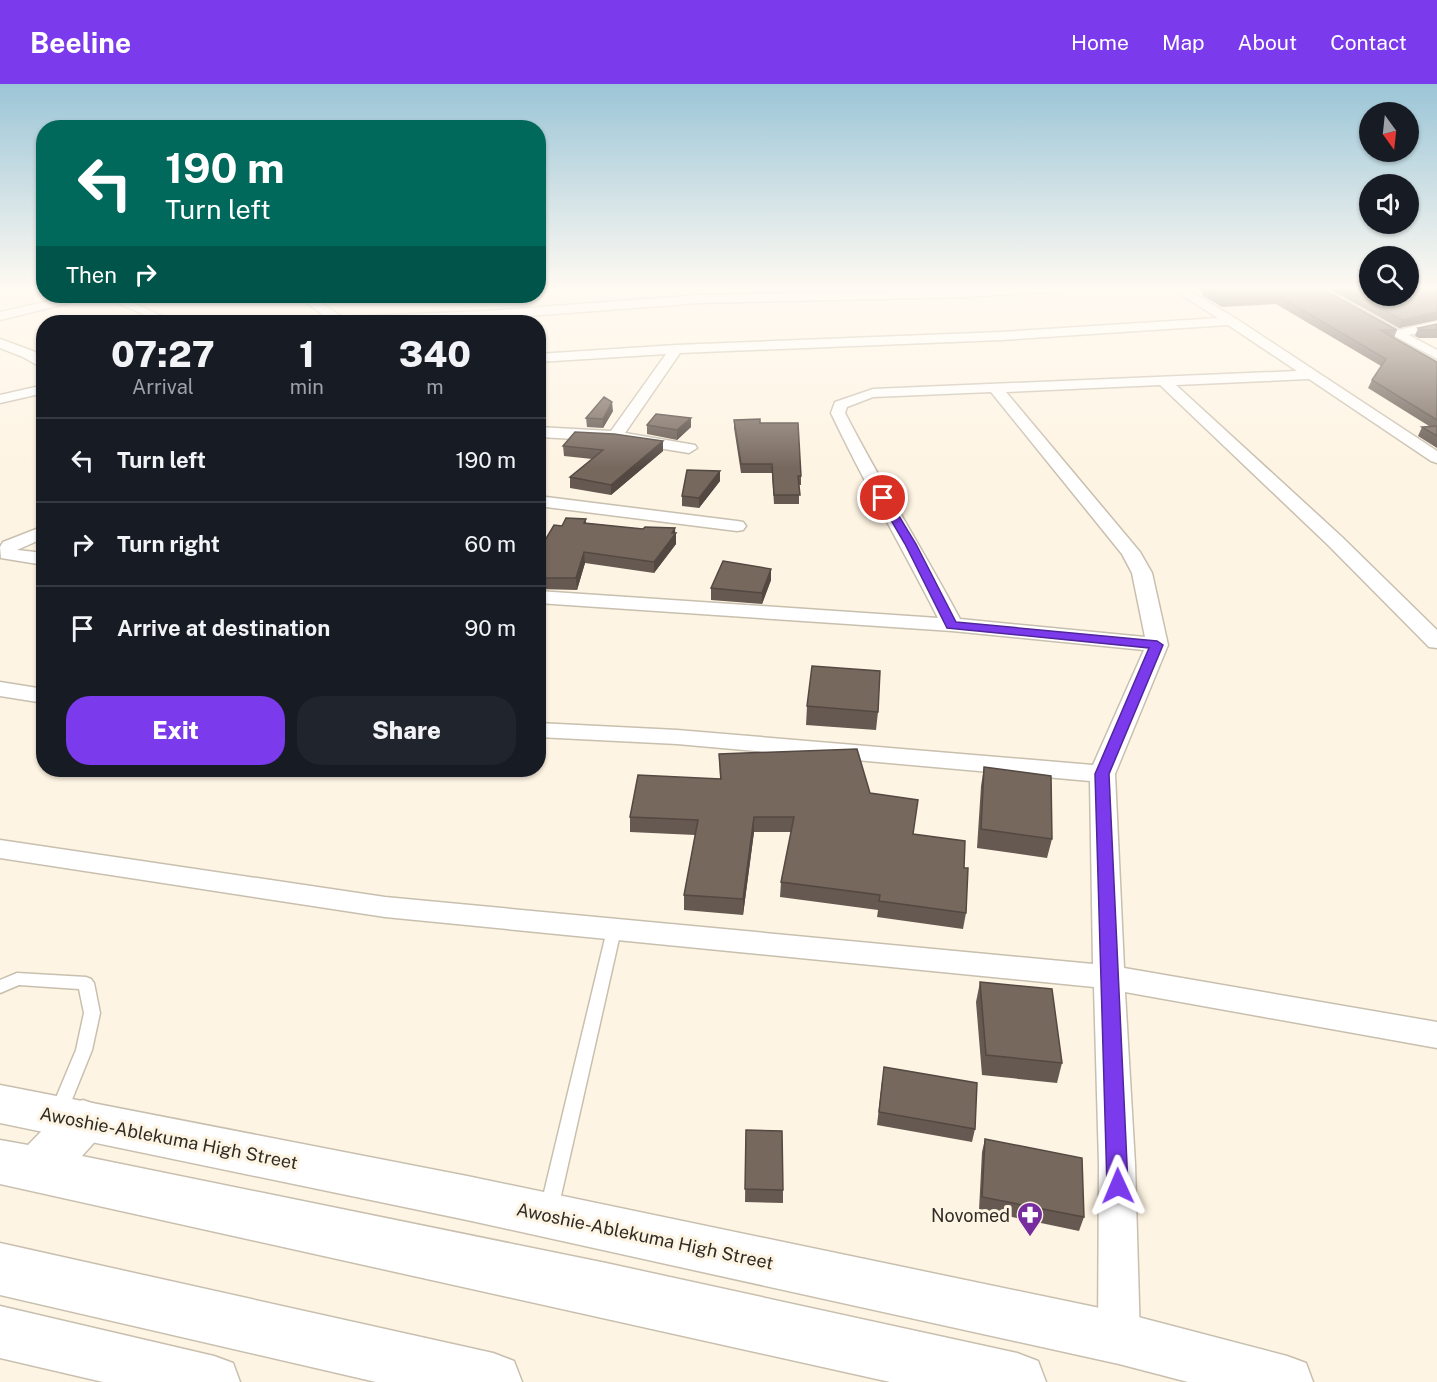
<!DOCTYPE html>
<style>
:root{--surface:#171b24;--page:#20242c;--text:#f1f3f6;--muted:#9ea1a6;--line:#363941;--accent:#7c3aed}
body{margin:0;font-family:"Public Sans",sans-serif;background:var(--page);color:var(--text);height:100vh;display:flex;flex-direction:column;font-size:22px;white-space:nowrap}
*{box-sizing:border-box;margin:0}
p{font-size:20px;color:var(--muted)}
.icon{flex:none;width:33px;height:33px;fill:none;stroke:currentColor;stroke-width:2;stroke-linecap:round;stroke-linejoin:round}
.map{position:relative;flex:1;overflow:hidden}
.side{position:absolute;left:36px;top:231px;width:510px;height:462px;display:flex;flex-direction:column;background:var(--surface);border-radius:24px;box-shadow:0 2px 4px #0004}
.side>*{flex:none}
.guide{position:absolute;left:36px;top:36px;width:510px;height:183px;border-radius:24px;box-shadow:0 2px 4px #0004;background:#00695c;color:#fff;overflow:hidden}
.needle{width:39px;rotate:165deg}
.fabs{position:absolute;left:1359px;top:18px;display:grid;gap:12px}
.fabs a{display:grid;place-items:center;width:60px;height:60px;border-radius:50%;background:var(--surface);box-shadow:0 2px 4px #0004;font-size:30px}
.pin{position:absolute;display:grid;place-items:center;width:51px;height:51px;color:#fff;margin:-26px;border:3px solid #fff;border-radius:50%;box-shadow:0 2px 6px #0007}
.me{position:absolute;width:66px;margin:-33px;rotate:359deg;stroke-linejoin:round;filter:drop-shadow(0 0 4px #0008)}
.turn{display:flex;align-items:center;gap:21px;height:126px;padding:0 30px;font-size:27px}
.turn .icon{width:78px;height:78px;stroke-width:2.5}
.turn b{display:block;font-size:42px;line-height:51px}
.then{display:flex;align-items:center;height:57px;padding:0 30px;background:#0003;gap:12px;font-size:22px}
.eta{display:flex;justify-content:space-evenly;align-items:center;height:102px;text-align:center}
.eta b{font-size:36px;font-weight:800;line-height:42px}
.cta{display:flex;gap:12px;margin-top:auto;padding:12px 30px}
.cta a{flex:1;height:69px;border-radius:24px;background:var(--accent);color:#fff;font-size:24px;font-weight:800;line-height:69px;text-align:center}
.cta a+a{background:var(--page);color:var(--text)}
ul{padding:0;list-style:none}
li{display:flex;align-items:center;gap:18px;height:84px;padding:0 30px;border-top:2px solid var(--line)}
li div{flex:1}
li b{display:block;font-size:22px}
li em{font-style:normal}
header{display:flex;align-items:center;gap:36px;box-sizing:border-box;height:84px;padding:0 30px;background:var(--accent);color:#fff}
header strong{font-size:28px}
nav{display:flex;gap:33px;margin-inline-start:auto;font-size:21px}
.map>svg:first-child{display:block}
</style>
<header>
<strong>Beeline</strong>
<nav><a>Home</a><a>Map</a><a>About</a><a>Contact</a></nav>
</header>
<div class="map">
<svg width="1437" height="1298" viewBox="0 0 1437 1298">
<rect width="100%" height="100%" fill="#fef4e3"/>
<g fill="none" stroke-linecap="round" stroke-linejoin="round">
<defs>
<path id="service" d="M614,841L619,842L621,846L558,1125L556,1131L549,1134L542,1131L540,1125L607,846L609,842Z
M17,889L86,893L91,895L94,899L100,929L92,966L65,1033L59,1036L53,1033L50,1028L76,966L84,929L79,905L19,901L0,909V896Z"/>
<path id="minor" d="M1029,202H1098L1093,205L964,213L700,219L488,235L397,238H315L317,235L327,234L298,212H311L342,233L488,227L700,211L964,207Z
M1167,202H1181L1235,234L1437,367V379L1431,377L1309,295L1176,301L1342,453L1437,546V564L1429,563L1328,461L1160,301L1006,308L1140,468L1152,489L1168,561L1115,690L1124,884L1437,938V964L1125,908L1135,1080L1140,1254L1134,1269L1119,1275L1104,1269L1098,1254L1099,1080L1094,903L385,833L0,774V756L385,813L1093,880L1090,697L677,660L538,653V639L677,646L1093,681L1144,566L952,547L538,519V507L938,534C903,465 864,399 831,329L835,318L873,305L1297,287L1228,241L1001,256L680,269L625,349L695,361L697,364L689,369L615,357L538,353V343L611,347L666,270L538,278V270L676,261L1001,248L1218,234ZM991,308L1122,470L1132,489L1145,553L960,535C923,466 881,399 845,329L847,323L873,313Z
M1303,202H1318L1399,246L1437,237V245L1409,251L1437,266V275Z
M72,212H91L89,214L0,236V228Z
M103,212H118L175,238H160Z
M0,255L33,267L44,274V285L23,273L0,264Z
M44,301V309L0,319V311Z
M538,412L737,437L743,438L746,442L743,446L737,447L538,422Z
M44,442V454L17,466L44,469V481L1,474L0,463L3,458Z
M0,598L44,605V619L0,612Z"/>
<path id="tertiary" d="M0,1001L467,1092L1119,1228L1287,1272L1306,1279L1313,1298H1188L1119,1280L467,1136L0,1039Z
M0,1222L214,1272L233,1279L240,1298H103L0,1274Z"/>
<path id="primary" d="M83,1016L100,1022L107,1037L100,1052L82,1072L606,1179L1017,1269L1038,1277L1046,1298H890L0,1100V1056L28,1061L66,1022Z
M0,1159L493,1269L514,1277L522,1298H376L0,1211Z"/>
</defs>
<use href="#service" stroke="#c8bfaf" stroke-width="3"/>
<use href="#minor" stroke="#c8bfaf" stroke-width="3"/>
<use href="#tertiary" stroke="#c8bfaf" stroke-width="3"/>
<use href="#primary" stroke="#c8bfaf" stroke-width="3"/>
<use href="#service" fill="#fff" fill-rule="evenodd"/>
<use href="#minor" fill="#fff" fill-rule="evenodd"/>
<use href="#tertiary" fill="#fff" fill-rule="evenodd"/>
<use href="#primary" fill="#fff" fill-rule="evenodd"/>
</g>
<path fill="#665951" d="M1197,202H1317L1397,246L1394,254L1437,278V364L1418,352L1422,343L1429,342L1368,304L1372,296L1381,282L1276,220L1222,223L1203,212L1201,206Z
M1324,202L1437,204V236L1399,244Z
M1437,240V254H1419L1415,252L1418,244Z
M613,327L603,344L587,343L586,334Z
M734,336L760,339L801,392V401H799V420H774L772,389H741L734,344Z
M647,341L691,343L677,356L647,350Z
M663,357V367L611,411L570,404V393L592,375L564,372L563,362Z
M720,387V397L699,424L682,422V412Z
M586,435V439L643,445L675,444L676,460L654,489L585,479L577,506L538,505V460L544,458L562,442Z
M771,496L762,520L711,516V504Z
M807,622L878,628L876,646L806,641Z
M719,670L870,709L913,750L964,784L966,829L963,845L877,833L878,826L780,813L781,798L791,748H754L743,831L684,826V811L695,751L630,748V733L720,695Z
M984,683L1052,755L1047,774L977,764L981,702Z
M980,898L1062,979L1057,999L982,991L976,918Z
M882,997L975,1045L972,1058L877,1041Z
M746,1046L783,1106V1119L745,1118Z
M985,1055L1084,1133L1079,1147L979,1126L982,1068Z"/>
<path fill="#534942" d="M1437,228V236L1399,244L1402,236Z
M612,318L613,327L603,344V335Z
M691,334V343L677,356V346Z
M663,357V367L611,411V401Z
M720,387V397L699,424V414Z
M675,444V451L676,449V460L654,489V478Z
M584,468L585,479L577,506L576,494Z
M771,485V496L762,520V509Z
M754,733V748L743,831V815Z"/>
<path fill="#77685e" stroke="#534942" stroke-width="1.5" d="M1205,202H1317L1397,246H1380L1437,278V336L1372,296L1386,275L1279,212L1224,215L1205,205Z
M1340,202H1370V212H1408V202H1435L1437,204V228L1402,236Z
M1437,240V246H1422L1418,244Z
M604,313L612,318L603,335L586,334Z
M656,330L691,334L677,346L647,341Z
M760,335V339H798L801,392H798L800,411H774L772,380H741L734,336Z
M1437,342V352L1422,343Z
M575,348L614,350L663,357L611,401L570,393L603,366L563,362Z
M687,386L720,387L699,414L682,412Z
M566,434L586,435L584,439L643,445L645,443L675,444L672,449H676L654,478L584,468L576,494H538L539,458H544L554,441L562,442Z
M723,477L771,485L762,509L711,504Z
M812,582L880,587L878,628L807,622Z
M857,665L870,709L918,716L913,750L965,757L964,784H968L966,829L879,817L880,811L781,798L794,733H754L743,815L684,811L698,736L630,733L638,691L721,695L719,670Z
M984,683L1051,692L1052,755L981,745Z
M980,898L1052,905L1062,979L986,971Z
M884,983L977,999L975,1045L879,1028Z
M746,1046L782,1047L783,1106L745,1105Z
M985,1055L1082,1074L1084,1133L982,1113Z"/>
<linearGradient id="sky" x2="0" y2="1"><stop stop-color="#9bc5d7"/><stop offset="0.53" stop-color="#fffaf2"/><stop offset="1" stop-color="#fffaf2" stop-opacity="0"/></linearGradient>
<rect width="1437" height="384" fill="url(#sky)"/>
<path fill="#7c3aed" stroke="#51269a" stroke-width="1.5" d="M883,411L888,414L916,460L956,538L1157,557L1163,561L1109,690L1128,1102L1125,1109L1118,1112L1110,1109L1107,1102L1095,690L1149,564L947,544L905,460L878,414Z"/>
<defs>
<symbol id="pharmacy-pin" viewBox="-11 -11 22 30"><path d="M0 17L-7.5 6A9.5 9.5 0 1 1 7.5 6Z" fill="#782d9f" stroke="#fef4e3"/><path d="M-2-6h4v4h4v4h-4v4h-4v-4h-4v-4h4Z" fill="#fff"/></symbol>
</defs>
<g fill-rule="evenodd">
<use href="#pharmacy-pin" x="1015" y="1116" width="30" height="40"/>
</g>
<g text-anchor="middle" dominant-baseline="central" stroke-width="6" stroke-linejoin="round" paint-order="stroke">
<g font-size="18" fill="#2f2b25" stroke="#fef4e3">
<text transform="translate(169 1054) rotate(11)">Awoshie-Ablekuma High Street</text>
<text transform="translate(645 1152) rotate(12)">Awoshie-Ablekuma High Street</text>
</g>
<g font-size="18" fill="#2f2b25" stroke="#fef4e3" text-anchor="end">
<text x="1010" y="1131">Novomed</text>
</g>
</g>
</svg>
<div class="fabs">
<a><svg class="needle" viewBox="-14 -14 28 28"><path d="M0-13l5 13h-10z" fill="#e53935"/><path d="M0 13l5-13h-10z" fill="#9ea1a6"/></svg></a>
<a><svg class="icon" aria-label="sound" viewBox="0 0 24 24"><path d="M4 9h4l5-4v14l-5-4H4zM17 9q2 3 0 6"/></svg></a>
<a><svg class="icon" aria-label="search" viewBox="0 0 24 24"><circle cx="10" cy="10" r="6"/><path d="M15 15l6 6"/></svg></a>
</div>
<div class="pin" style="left:883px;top:414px;background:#d93025"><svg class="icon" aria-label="arrive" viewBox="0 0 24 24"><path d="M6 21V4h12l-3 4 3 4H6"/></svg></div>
<svg class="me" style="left:1118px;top:1102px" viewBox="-20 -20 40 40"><path d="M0-17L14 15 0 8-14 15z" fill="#7c3aed" stroke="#fff" stroke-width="4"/></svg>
<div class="guide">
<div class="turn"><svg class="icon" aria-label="left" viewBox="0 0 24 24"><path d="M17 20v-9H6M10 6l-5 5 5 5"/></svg><div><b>190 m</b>Turn left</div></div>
<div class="then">Then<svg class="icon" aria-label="right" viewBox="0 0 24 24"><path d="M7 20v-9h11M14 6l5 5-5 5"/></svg></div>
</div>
<section class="side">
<div class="eta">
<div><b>07:27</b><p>Arrival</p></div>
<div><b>1</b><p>min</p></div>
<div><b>340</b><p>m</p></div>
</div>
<ul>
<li><svg class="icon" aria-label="left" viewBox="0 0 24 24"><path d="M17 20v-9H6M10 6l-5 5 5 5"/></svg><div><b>Turn left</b></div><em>190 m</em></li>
<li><svg class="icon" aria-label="right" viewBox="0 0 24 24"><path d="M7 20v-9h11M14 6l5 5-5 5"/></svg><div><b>Turn right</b></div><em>60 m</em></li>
<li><svg class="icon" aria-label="arrive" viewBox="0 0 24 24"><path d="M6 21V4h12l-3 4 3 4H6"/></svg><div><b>Arrive at destination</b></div><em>90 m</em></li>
</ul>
<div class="cta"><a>Exit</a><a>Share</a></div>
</section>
</div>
